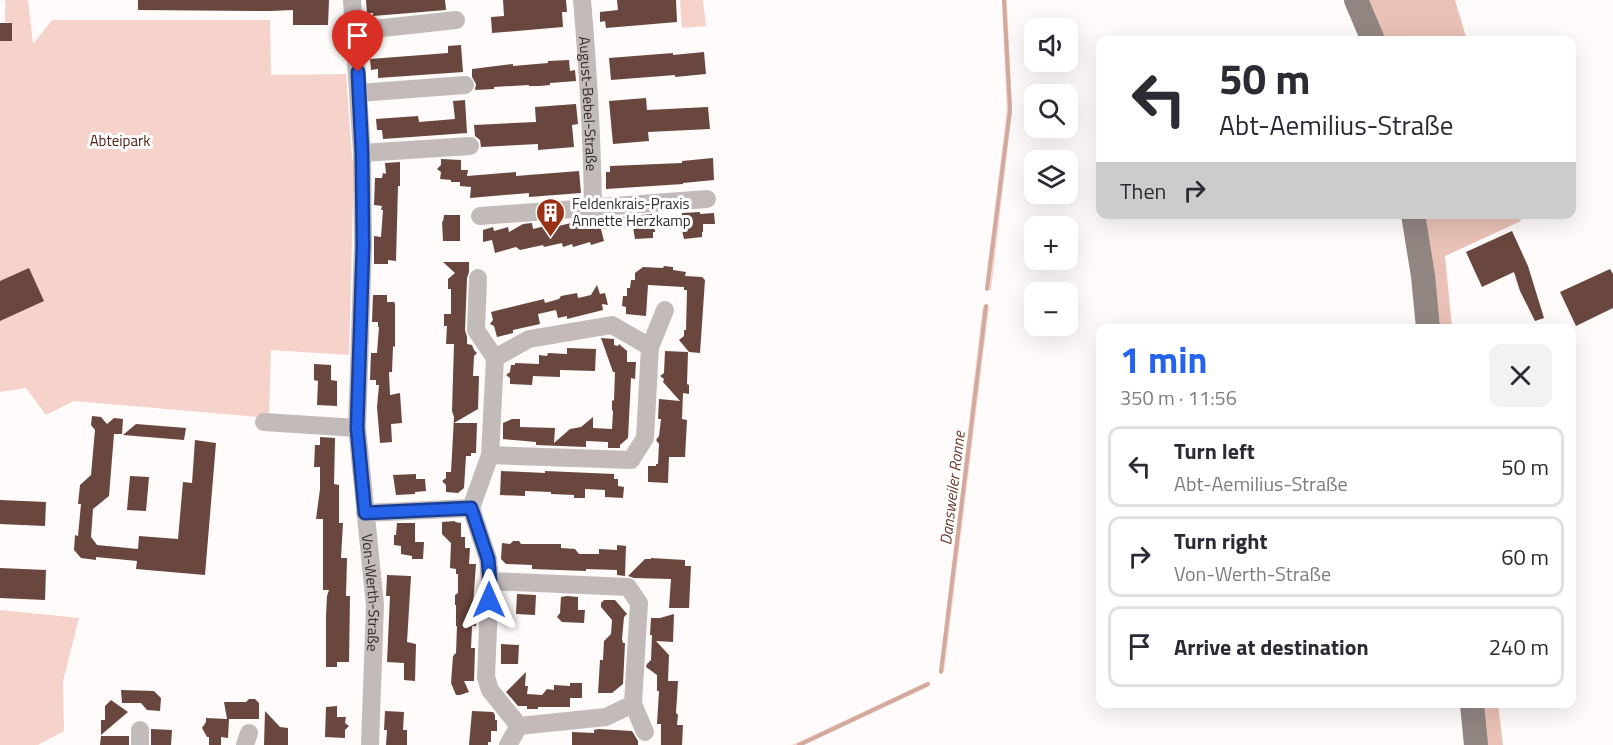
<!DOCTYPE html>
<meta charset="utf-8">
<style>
:root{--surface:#fff;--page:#f2f2f3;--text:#2b2b33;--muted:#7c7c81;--line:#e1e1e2;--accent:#2563eb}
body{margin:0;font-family:"Titillium Web",sans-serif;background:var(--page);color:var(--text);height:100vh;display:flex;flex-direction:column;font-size:22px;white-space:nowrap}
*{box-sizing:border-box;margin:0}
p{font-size:20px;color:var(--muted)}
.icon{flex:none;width:33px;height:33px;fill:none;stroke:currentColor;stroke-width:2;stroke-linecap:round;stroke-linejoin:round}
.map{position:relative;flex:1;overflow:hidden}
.side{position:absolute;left:1096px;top:324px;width:480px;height:384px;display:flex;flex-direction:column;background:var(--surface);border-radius:12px;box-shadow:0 6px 24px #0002}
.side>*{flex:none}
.banner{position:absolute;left:1096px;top:36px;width:480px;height:183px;border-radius:12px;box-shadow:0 6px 24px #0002;background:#fff;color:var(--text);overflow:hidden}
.tools{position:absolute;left:1024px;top:18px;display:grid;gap:12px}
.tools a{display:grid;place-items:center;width:54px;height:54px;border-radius:12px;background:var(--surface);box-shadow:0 6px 24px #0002;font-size:30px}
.pin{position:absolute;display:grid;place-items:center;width:51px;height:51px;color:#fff;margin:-62px -26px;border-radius:50% 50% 50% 0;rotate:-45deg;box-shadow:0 0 6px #0007}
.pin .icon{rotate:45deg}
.me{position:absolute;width:66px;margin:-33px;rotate:0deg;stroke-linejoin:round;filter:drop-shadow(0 0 4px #0008)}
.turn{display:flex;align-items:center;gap:21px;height:126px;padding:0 24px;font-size:27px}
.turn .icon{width:78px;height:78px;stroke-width:2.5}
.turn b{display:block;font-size:42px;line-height:51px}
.then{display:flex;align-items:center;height:57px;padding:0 24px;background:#0003;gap:12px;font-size:22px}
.round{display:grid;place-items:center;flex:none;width:63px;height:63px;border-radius:12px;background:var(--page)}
.summary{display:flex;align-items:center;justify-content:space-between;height:102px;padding:0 24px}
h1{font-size:36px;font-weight:700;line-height:45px;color:var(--accent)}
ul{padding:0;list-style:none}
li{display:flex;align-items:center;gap:18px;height:81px;margin:0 12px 9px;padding:0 12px;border:3px solid var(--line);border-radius:12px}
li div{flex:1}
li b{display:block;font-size:22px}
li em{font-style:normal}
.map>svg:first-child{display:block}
</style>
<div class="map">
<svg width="1613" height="745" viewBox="0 0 1613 745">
<rect width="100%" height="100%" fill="#fefbfa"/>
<path fill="#f5d3ca" d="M5,0H28L33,44L52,20H270L271,75L346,74L352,158L354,162L349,355L271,350L269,418L74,401L46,415L26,388L0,392V41L12,40V23L5,22V9H6Z
M680,0H703L706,26L682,28Z
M1002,0H1007L1012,110L991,290L985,289L1007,110Z
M983,306H989L944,672H939Z
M0,610L79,618L63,681L64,731L38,745H0Z
M929,681L928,687L804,745H792Z"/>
<path fill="#e9c1b6" d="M1367,0H1455L1467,40H1383Z
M1421,215H1519L1521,221L1445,256L1452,328H1435Z
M1478,704H1498L1503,745H1483Z"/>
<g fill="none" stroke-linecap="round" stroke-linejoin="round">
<path stroke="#d1a99f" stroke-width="4" d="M987,289L1010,110L1004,0
M941,672L986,306
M799,745L928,684"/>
</g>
<path fill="#69473e" d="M138,0H329L328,25H293V10L270,11L138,10Z
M366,0H445L446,10L373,16V13H367Z
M503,0H566L567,12H562L563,27L492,33L491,17L504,16Z
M617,0H676L677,22L606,28L605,21L600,22V12L618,10Z
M0,23H12V41H0Z
M461,45L463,72L378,78V69L371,70L370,59L448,53V46Z
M704,52L706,74L675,77V75L611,80L609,58L673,53V55Z
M569,60L570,71L575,70L576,81L550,83V85L540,86H529V85L494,87V89L475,90L476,84L472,77V69L513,64V66L548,63V61Z
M646,98L647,110L708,107L710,129L648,132L649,141L613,144L609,101Z
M465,100L467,133L383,139L382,130H377L376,119L418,116L419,122L455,119L453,101Z
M576,104L578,124L572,125L574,147L538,150V144L481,147L480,140L475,136L474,125L536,122L535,107Z
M713,158L714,180L683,183V184L606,189V172H610V166L682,163V161Z
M441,159L461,160V170H468L467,176L516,172V176L579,171L581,193L529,197V193L470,198L471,187L460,186V182H451V180L440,179L441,172L437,169L441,165Z
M400,162V186H398L396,261L388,260V264H374V236L381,237L383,210H381L382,206L374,205L375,178H382L383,173L386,174L385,163Z
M700,212V214L714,213L715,224H703V232H702V237L684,239L681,226L682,213Z
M652,214V218L654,217L655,232H653V238L635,239L633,227L601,229L604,241L591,245L590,242L573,247L572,244L563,247L562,243L544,247L543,245L520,250L516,247L495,253L492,240L483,242V230L493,227L494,231L508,227L509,232L523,224L532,223L533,229L557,223L558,226L576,222L578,228L611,219V218Z
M444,215H460V241H443L442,221L443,222Z
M1512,231L1528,266L1544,318L1535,321L1520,291L1514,272L1482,287L1466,252Z
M443,262H469V272L467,278L465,330L467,337V344L472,345L474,350L477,353L474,356L473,376H479L478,409L454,423H477L476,453H471V456H466L464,488L458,493L446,492V485L442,481L446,478V472H451L454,417L452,411L454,344H446L447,326H444V314H451V289H448V279L455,273Z
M664,266L673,267V270L686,272L685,276L702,277L705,280L700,353L689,352L679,340L684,336V330H686L687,290H684V287L648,285L646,316L626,314V307L622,306L623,296H627V288H630L631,280H635V273L643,267L663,268Z
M29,268L44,301L0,321V281Z
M1610,269L1613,274V308L1576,326L1560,292Z
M597,285L600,294L605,293L608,305L602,304L603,310L567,319V316L558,318L556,310L538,314L540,324L513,330V333L497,337L494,326L490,324L493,320L491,312L544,299L545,303L559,299L561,296L577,293L578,298L591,295Z
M373,295H387V302H394L395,304V347L393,346L392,372H389L390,395L400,393L402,423L391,424L392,442L380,443L377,407L379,385H376V380H370L371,353H377L379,327H378V322H372Z
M601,338L614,339V345L618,346L619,344L627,351V362H636L635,379L631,378L628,438L620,445V448H608V442L586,441V447L536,445V442L503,439V423L512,419H520V427L555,428L554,443L570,429L581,427L593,417V428L612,429L613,411L612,410V401L614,400L615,372H613Z
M567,348L596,349L595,371L560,370V377L533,376L532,385L510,384V378L506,375L510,372L511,365H515V363L539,364V355L547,356L548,353L567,354Z
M665,351L688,352L687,384L689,385V394L683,393L682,419L687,420L685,457H669L668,483L648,482V466H656V464H658L659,444L656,440L659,436L661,419H658L659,399L680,401L663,382L664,379L660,376L664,373Z
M314,364L331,365V380L337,381V406L317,405L318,381L314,380Z
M92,416L101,417L107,424L114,418L123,419L122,434H114L109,496L93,509L91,537L97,545L138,549L139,536L178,539L183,482L192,483L195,440L216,443L205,575L136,569L137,561L96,557V560L81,558L74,550L75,535L78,536L81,504H78L80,485L91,475L95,430L91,425Z
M136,424L186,428L184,440L123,435Z
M320,437L335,438L334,484L339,485V523H343L341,558H347L346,596H350L349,662H337V667H326V616L327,596L329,590H323V519H316L320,489V467H314L315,445H320Z
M501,471L545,473V471L614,474V479H618V486L624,487L623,498L605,497V490L585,489V498H574V495L551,494V492L525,491V496L500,495Z
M416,474V479H425L426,491L415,492V494L396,495L393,475Z
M130,476L149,477L146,511L127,510Z
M0,500L46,502L45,526L0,524Z
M455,521V522L461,523V537H465V548H470L469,564H476L473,605H476V626H472L471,648H475L474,681H464L469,692L460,695H456L451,683L453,656L456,653L457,626H456V605H455V595L458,593V574H456V569L450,568L451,543L442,534V522Z
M397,523H415V542H424L423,559H412V556L401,554V546L394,545V535H396Z
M513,541H519L521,544H561V548L575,549L579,554H599V549L617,550V545L626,546L625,576L617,575V570L586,569V571L532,569V565L506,564L501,559L502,543L510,544Z
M651,558L685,560V566H691L689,608H669L671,579L634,578L628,576L645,559H651Z
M0,568L46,570L45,600L0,598Z
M387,575L411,576L407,642L416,644L415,681L404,680V663L387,662L390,596H386Z
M517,594L536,595L535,615L516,614Z
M567,596L578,597V610H585L584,623L562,622L557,617L560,613L561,597Z
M604,600H615L627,614L624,617L622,639L623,643H625L623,684L612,693H598L600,660H603L604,641L611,634L612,620L601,607V603Z
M674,614L673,642L656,641L669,655L668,681H678L676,713L678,715L677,725H683L682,745H661V724H657L659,691H657V675L646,667L647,664L651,660L652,635H650L651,618H660Z
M501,644L519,645L518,664H501Z
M526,672L525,686H528L527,694L542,695L547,689L554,690V685L570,686V683H582V698H570V707H538V709H527V706H518L506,692Z
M121,690L154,691L161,698L160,711L147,710L141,703H122Z
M249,699H255L259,703V719H229L228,738L221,737V745H209V737H207L202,728L206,722V718L227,719L224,702H246Z
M111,700L128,712L101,735V720H105V706Z
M337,706V717H346L345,723L349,726L345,730V738L325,737L326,707Z
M265,711L280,727L288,728V745H264Z
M385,711L404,712L403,730H407V745H386L387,730H384Z
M472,711L493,712L495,715V720H497V731H491V742H488V745H469Z
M151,729L172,730L171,745H151Z
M598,729L632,731L638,741V745H572V732L594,733V730Z
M101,736H129V745H100Z"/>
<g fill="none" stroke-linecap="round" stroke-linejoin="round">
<g stroke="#c2bbb9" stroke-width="18">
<path id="s1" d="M352,0L362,153L363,246L357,428L375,605L370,745"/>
<path id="s2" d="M582,0C588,69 592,137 593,206"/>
<path d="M355,31L456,20"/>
<path d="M359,93L465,85"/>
<path d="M362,153L470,146"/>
<path d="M480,216L707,199"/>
<path d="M478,278L476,330L495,358"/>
<path d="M650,347L665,310"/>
<path d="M264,422L357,428"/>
<path d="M471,508L488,559L490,581L486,677L490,690L519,726L606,717L633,704L639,603L628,587L490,581"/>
<path d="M365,513L471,508L490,455L495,358L529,339L612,325L650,347L645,438L631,460L490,455"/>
<path d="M633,704L645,732"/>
<path d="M140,730V745"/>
<path d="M245,745L249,733"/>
<path d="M508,745L519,726"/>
</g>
<path stroke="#918582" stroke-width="24" d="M1356,0L1373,40
M1413,214L1423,276L1428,328
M1472,704L1476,745"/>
</g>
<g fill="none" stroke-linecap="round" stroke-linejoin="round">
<defs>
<path id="route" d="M358,72L362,153L363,246L357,428L365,513L471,508L488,559L490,581L489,600"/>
</defs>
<use href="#route" stroke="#184099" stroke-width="15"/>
<use href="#route" stroke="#2563eb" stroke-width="10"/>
</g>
<defs>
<symbol id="building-pin" viewBox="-11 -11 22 30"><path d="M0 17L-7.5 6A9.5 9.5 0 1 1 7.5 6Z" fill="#993116" stroke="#fff"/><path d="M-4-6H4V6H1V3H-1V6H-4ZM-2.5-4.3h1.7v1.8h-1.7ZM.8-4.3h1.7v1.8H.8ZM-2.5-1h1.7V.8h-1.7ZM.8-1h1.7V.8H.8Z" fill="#fff"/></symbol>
</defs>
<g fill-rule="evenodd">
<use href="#building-pin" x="534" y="196" width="33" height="45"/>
</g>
<g text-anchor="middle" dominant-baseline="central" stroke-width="6" stroke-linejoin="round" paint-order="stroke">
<g font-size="15" fill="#322c2b" stroke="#fff">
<text stroke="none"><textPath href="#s2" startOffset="104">August-Bebel-Straße</textPath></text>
<text stroke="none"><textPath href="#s1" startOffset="594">Von-Werth-Straße</textPath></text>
</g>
<g font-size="15" fill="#532014" stroke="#fff">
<text x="120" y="140">Abteipark</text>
</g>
<g font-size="15" fill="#322c2b" stroke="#fff" text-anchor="start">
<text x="572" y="203">Feldenkrais-Praxis<tspan x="572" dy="17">Annette Herzkamp</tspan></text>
</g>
<g font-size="16" font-style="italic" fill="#6c372a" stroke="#fff">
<text transform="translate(952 488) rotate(-83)">Dansweiler Ronne</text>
</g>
</g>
</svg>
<div class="tools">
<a><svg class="icon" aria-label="sound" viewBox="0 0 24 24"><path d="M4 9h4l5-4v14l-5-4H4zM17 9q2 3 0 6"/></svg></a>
<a><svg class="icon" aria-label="search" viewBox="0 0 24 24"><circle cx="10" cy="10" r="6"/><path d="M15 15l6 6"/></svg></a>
<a><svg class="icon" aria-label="layers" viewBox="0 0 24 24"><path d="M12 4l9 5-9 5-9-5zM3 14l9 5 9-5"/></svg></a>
<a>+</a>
<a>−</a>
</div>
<div class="pin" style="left:358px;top:72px;background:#d93025"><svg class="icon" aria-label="arrive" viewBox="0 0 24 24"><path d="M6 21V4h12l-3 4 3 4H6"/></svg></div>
<svg class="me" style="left:489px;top:600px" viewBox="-20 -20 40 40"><path d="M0-17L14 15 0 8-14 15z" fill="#2563eb" stroke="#fff" stroke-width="4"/></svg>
<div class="banner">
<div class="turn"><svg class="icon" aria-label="left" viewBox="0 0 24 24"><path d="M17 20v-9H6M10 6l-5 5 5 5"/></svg><div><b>50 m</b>Abt-Aemilius-Straße</div></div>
<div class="then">Then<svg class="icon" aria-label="right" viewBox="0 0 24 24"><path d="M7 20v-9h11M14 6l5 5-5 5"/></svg></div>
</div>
<section class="side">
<div class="summary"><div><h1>1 min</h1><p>350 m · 11:56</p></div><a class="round"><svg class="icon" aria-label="close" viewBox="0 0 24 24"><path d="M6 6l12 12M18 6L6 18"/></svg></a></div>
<ul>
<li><svg class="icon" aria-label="left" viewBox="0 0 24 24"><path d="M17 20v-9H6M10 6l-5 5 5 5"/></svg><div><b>Turn left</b><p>Abt-Aemilius-Straße</p></div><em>50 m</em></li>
<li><svg class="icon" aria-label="right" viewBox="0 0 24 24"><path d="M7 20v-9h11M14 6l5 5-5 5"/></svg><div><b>Turn right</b><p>Von-Werth-Straße</p></div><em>60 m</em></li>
<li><svg class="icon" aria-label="arrive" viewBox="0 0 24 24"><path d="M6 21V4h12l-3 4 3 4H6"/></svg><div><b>Arrive at destination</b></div><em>240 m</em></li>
</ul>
</section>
</div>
